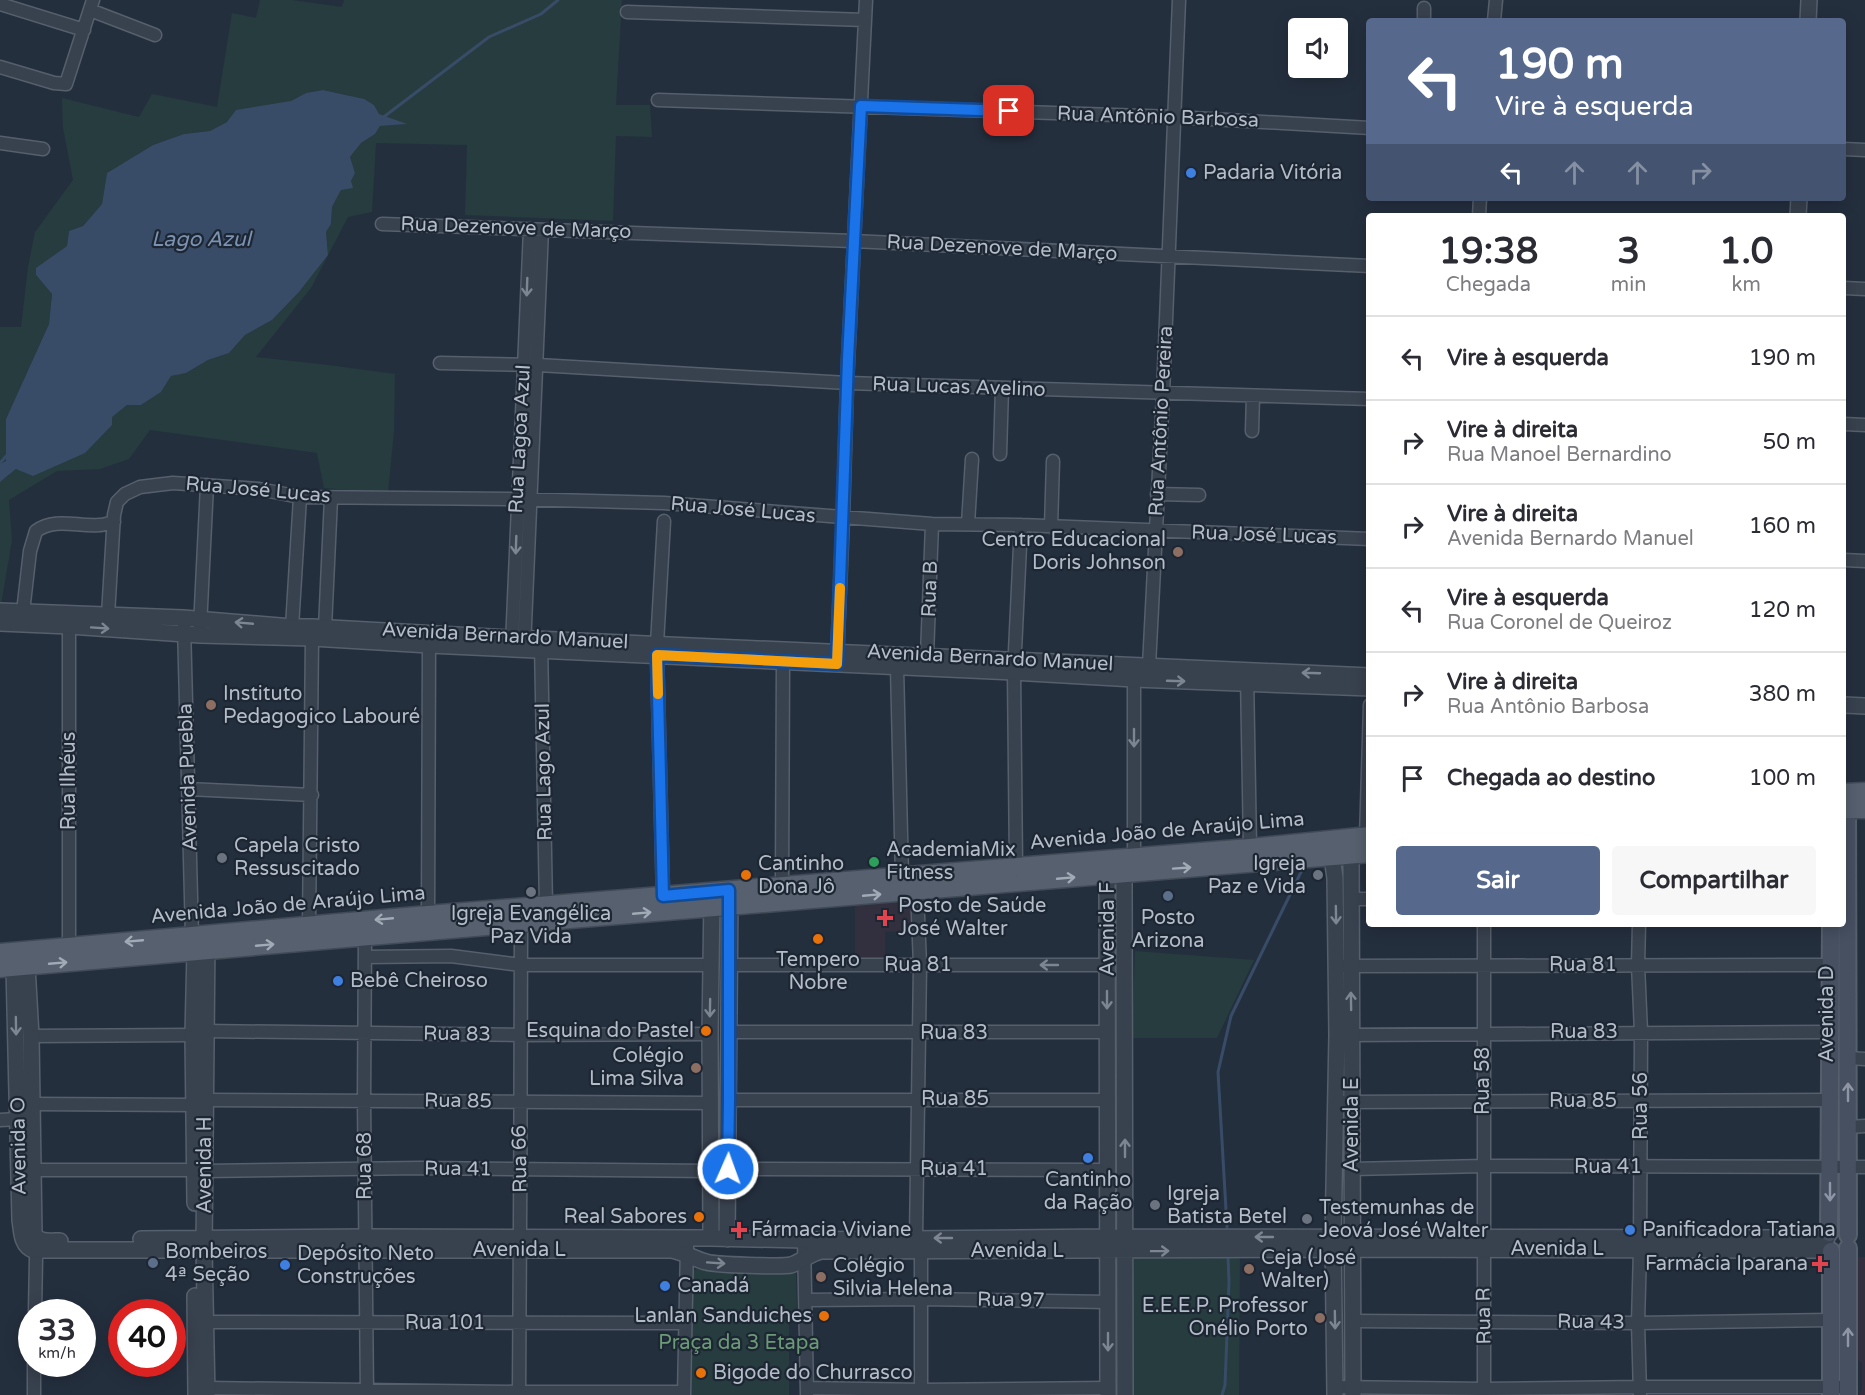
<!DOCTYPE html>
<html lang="pt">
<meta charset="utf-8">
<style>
:root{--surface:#fff;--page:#f7f7f7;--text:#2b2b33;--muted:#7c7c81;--line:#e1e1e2;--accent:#56698c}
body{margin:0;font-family:"Varela Round",sans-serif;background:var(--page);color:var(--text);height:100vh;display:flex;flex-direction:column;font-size:22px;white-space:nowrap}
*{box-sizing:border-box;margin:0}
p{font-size:20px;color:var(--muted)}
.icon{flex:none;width:33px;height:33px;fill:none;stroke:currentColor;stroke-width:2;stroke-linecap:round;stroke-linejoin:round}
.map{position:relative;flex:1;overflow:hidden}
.sheet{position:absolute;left:1366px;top:213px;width:480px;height:714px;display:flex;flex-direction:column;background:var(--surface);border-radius:6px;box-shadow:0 3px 15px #0003}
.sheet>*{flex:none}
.banner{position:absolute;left:1366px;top:18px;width:480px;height:183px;border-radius:6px;box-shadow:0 3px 15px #0003;background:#56698c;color:#fff;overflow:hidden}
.controls{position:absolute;left:1288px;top:18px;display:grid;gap:12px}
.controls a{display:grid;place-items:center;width:60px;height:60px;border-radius:6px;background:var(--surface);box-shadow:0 3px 15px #0003;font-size:30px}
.speed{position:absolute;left:18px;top:1299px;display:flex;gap:12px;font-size:30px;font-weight:700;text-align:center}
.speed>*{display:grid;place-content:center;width:78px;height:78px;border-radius:50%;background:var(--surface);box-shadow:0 3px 15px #0003;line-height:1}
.speed small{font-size:15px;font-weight:400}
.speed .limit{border:9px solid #d22;background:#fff;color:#111}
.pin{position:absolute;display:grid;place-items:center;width:51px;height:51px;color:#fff;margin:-26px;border-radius:12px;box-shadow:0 3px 9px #0006}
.me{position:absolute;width:66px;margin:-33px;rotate:2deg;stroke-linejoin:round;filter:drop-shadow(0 0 4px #0008)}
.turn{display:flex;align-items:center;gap:21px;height:126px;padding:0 30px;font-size:27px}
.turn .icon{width:78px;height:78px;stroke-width:2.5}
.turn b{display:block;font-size:42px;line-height:51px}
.lanes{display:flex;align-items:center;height:57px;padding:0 30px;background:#0003;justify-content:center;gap:30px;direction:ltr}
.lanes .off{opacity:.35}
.eta{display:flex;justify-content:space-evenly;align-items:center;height:102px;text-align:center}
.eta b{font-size:36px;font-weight:700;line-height:42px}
.button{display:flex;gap:12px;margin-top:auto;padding:12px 30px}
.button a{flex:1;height:69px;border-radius:6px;background:var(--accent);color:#fff;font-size:24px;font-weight:700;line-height:69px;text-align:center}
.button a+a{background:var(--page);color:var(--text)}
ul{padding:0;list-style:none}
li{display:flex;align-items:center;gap:18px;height:84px;padding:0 30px;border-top:2px solid var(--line)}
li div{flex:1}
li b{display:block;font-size:22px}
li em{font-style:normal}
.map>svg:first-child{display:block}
</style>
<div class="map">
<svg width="1865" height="1395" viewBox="0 0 1865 1395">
<rect width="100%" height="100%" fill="#242f3e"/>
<path fill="#32303f" d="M911,900L914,902V931L885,932V961H855V905Z
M1857,1257H1865V1395H1859L1862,1389V1363L1857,1358Z"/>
<path fill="#263c3f" d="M260,0H292L342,7L344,0H622L616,105H650L652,137L616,136L613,221L465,215L467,145L376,143L372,212L348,217L311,288L256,357L328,365L395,374L394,431L388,493L324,488L317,453L150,430L129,459L100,469L57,471L9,500L12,540L1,605H0V482L16,469L112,425L111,417L127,405H141L161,392L171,376L186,373L208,360L229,353L245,335L272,320L299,292L328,255L326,232L331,224L332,207L341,190L351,181L355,173L350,157L361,143L375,134L380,126L405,124L379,114L374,105L347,95L323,90L306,93L291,101L227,122L210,131L184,134L153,145L107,173L102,204L83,226L69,231L67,246L36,269V275L52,294L49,324L6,419V461L0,464V327H21L28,267L35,232L73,180L63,128L62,98L139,117L152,94L217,107L232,13L256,18Z
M1135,951L1254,960L1217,1038H1132Z
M1134,1255H1240L1239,1395H1130Z
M697,1268H788L796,1274L797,1310L789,1316V1395H689L690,1275Z"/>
<path fill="#394c67" d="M323,90L364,99L374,105L379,114L407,124L380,126L375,134L361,143L350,157L355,173L351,181L353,188L341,190L332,207L331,224L326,232L328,255L299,292L272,320L245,335L229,353L208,360L186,373L171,376L161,392L141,405H127L112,417V425L85,453L33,476L16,469L0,482V464L6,461V419L49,324L52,294L36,275V268L67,246L69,231L83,226L102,204L107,173L153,145L184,134L210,131L227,122L236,110L291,101L306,93Z"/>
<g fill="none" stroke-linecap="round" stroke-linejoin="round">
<path stroke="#394c67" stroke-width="3" d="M381,119L489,37L541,14L558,0
M0,463L8,454
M1227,1227L1218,1072L1231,1016L1302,870
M1222,1395L1225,1385L1229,1282L1228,1257"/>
<defs>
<path id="minor" d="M0,4L84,30
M90,10L155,35
M627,12L865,20
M1424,21V8
M1494,21L1496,0
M0,67L54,83L66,84L93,0
M658,100L1175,117L1370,128
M0,143L43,149
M1844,149L1865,150
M1479,216L1480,198
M382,224L853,241L1370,266
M1844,288L1865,289
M440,363L538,365L847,383L1370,399
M1844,424L1865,425
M1252,431L1253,396
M1000,454L1002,388
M1157,494L1199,495
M968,524L972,459
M1051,527L1053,461
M1844,560L1865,561
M23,612L30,551L36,531C55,517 78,527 99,525C104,525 109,523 114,522
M108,615L114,515L117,502L125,494L140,487L173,483L259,489L300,497L517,499L664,503L932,524L1021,525L1370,539
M69,619V947
M184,625L192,936
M200,627L207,485
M292,627L300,497
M325,628L331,498
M541,643L546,906
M512,644L530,229
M657,644L664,521
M524,648L542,230
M657,655L663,896
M927,655L932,524
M837,659L843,518L847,383L866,0
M897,667L902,877
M1247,675L1250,848
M188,789L312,795
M1366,837L1370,705
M1134,864V679L1149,666L1163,394L1179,0
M1016,867L1014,672L1021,525
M782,886L783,662
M1350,899H1370
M428,915L429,645
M1484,924V1395
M1639,924L1638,965L1641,1032L1640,1250L1638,1323L1640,1394
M309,925L312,638
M365,937L364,1100L367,1395
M365,957L451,956L521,965H711
M729,965H1108
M1343,966L1831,965
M205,1031L521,1035L710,1034
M729,1032H1107
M1343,1035L1831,1032
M31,1036L193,1035
M1848,1058L1865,1059
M205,1100L711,1103
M729,1100H1108
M1343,1102L1831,1100
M32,1104L194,1105
M0,1120L18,1119
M1848,1127L1865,1126
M727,1169L1109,1170
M1352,1169L1484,1166L1865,1167
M25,1170H195
M205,1171L420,1168L711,1171
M916,1238L920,965L917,891
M804,1240L807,1394
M806,1300L921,1299L1108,1302
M35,1312L36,1258L40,1244
M1352,1321L1638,1323L1831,1320
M206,1322L685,1323
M1335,1387L1484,1389L1640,1387H1848
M207,1388L519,1392H684
M807,1388L921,1390L1108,1388
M34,1395V1364
M519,1395C520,1238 521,1080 521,923
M684,1395L687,1246
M921,1395V1251"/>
<path id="tertiary" d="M1808,21L1809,0
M1798,216L1799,198
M0,611L183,618L292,627H313L512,638L1370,676
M0,623L69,626L200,635L312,638L429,645L1014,672L1134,679L1370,688
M1844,705L1865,706
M1351,855L1353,1395
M1332,857L1335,878L1337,1035L1333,1237L1335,1395
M1117,864L1124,873V881L1125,1395
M207,939L204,1249L207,1395
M193,942L195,951L193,1035L195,1203
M27,966L31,1036L34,1234C39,1243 50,1241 60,1241
M14,967L20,1220C22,1232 21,1245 33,1250H672C684,1252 694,1259 706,1262C715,1265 783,1267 791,1265C801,1262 809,1254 821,1251L1334,1249L1830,1250
M711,1238L710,1034L712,896
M141,1239L365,1237L711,1238L804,1240L1108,1237L1827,1238
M727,1239L730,897
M195,1296L196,1395
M1108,1395L1107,874L1112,864"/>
<path id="secondary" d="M1847,797L1848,1235
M1829,1233L1831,924
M1848,1248V1395
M1831,1395V1251"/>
<path id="primary" d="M1844,793L1865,792
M1844,809H1865
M0,953L428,915L1250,848L1370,836
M0,968L521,923L1370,853"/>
</defs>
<use href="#minor" stroke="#565f6c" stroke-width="15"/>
<use href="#tertiary" stroke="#565f6c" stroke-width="18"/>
<use href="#secondary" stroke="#565f6c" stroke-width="20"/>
<use href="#primary" stroke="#414a57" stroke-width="21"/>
<use href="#minor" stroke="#38414e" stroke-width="12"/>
<use href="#tertiary" stroke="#38414e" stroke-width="15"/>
<use href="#secondary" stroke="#465061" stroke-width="16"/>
<use href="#primary" stroke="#56606e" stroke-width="18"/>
</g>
<defs><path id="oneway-shaft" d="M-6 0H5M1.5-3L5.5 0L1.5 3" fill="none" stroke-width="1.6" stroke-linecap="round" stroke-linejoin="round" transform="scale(1.5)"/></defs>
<g stroke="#7c8592">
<use href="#oneway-shaft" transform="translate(527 287) rotate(92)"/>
<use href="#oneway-shaft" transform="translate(516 545) rotate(92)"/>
<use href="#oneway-shaft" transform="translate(244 623) rotate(-175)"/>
<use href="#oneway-shaft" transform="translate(100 628) rotate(4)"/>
<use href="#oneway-shaft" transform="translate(1311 673) rotate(-178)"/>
<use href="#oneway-shaft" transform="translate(1176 681) rotate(2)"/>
<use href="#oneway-shaft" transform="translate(1134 738) rotate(90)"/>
<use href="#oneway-shaft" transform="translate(1336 915) rotate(89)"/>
<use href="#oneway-shaft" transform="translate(1049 965) rotate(180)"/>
<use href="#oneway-shaft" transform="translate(1107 1000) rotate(90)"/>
<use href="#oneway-shaft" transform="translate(1351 1001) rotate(-91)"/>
<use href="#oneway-shaft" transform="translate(710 1008) rotate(91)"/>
<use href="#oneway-shaft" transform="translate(16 1026) rotate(89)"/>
<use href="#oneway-shaft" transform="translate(1125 1148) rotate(-90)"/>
<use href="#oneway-shaft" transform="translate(1264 1237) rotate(-180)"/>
<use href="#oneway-shaft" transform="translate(943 1238) rotate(180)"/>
<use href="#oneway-shaft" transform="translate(1160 1251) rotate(-1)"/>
<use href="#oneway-shaft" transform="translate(716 1263) rotate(4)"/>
<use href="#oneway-shaft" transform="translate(1335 1320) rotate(89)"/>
<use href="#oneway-shaft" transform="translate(1108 1342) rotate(90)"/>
</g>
<g stroke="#a1aab7">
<use href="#oneway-shaft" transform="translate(1182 868) rotate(-4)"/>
<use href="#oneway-shaft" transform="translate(1066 878) rotate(-5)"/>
<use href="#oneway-shaft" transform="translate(872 895) rotate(-5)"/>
<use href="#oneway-shaft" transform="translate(642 913) rotate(-5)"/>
<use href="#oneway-shaft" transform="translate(384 919) rotate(175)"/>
<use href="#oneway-shaft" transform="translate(134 941) rotate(175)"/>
<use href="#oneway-shaft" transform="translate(265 945) rotate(-5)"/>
<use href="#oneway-shaft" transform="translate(58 963) rotate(-5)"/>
</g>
<g stroke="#8e96a5">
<use href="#oneway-shaft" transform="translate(1848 1092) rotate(-90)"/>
<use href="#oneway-shaft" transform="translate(1830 1192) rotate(90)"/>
<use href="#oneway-shaft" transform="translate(1848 1337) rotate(-90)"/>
</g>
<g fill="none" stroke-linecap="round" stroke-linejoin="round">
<defs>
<path id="route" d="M728,1169L729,1100V890L663,896L657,655L837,664L848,359L861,106L1009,111"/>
</defs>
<use href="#route" stroke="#114b97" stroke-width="15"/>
<use href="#route" stroke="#1a73e8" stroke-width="10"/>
<path stroke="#f59e0b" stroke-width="10" d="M658,694L657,655L837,664L840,588"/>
</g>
<g fill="#3f7fe0" stroke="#1d2633" stroke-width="2">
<circle cx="1191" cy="173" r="6"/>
<circle cx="338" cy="981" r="6"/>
<circle cx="1088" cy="1158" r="6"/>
<circle cx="1630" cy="1230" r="6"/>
<circle cx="285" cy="1265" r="6"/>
<circle cx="665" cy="1286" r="6"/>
</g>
<g fill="#8d6e63" stroke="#1d2633" stroke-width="2">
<circle cx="1178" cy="552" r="6"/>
<circle cx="211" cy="705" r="6"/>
<circle cx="696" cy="1068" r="6"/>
<circle cx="1249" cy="1269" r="6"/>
<circle cx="821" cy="1277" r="6"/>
<circle cx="1320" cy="1318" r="6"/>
</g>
<g fill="#6b7280" stroke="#1d2633" stroke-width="2">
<circle cx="222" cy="858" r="6"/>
<circle cx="1318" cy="875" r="6"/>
<circle cx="531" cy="892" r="6"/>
<circle cx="1155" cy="1205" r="6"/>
<circle cx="1307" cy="1219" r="6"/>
</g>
<circle fill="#2e9e5b" stroke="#1d2633" stroke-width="2" cx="874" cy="862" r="6"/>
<g fill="#e8710a" stroke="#1d2633" stroke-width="2">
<circle cx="746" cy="875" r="6"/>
<circle cx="818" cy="939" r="6"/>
<circle cx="706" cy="1031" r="6"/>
<circle cx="699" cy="1217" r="6"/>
<circle cx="824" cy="1316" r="6"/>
<circle cx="701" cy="1373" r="6"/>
</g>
<g fill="#5c6f8a" stroke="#1d2633" stroke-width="2">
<circle cx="1168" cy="896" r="6"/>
<circle cx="153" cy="1263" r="6"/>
</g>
<g fill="#e0444e" stroke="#1d2633" stroke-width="2">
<path d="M882 909h6v6h6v6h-6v6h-6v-6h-6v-6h6z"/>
<path d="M736 1221h6v6h6v6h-6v6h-6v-6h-6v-6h6z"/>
<path d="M1817 1255h6v6h6v6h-6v6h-6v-6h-6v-6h6z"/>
</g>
<g text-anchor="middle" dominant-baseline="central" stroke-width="4.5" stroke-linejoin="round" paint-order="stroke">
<g font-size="20" fill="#b4bcc9" stroke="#1d2633">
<text transform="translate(1158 117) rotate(2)">Rua Antônio Barbosa</text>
<text transform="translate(516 228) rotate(2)">Rua Dezenove de Março</text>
<text transform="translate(1002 248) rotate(3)">Rua Dezenove de Março</text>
<text transform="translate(959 387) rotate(2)">Rua Lucas Avelino</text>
<text transform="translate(1161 421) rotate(-87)">Rua Antônio Pereira</text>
<text transform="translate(520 439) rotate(-87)">Rua Lagoa Azul</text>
<text transform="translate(258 490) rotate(5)">Rua José Lucas</text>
<text transform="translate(743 510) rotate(5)">Rua José Lucas</text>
<text transform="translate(1264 535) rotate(2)">Rua José Lucas</text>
<text transform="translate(930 589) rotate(-88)">Rua B</text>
<text transform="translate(505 636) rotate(3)">Avenida Bernardo Manuel</text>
<text transform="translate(990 658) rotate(3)">Avenida Bernardo Manuel</text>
<text transform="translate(544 772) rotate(-91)">Rua Lago Azul</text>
<text transform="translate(188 777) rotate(-92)">Avenida Puebla</text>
<text transform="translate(69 781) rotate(-90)">Rua Ilhéus</text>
<text transform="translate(1167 831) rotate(-5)">Avenida João de Araújo Lima</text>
<text transform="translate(288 905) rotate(-5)">Avenida João de Araújo Lima</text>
<text transform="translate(1108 929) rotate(-90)">Avenida F</text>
<text x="918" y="965">Rua 81</text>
<text x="1583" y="965">Rua 81</text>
<text transform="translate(1827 1014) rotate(-90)">Avenida D</text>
<text x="1584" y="1032">Rua 83</text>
<text x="954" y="1033">Rua 83</text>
<text transform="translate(457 1034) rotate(1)">Rua 83</text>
<text transform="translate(1483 1081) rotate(-90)">Rua 58</text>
<text x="955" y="1099">Rua 85</text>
<text transform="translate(458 1101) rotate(1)">Rua 85</text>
<text x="1583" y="1101">Rua 85</text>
<text transform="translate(1641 1106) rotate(-90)">Rua 56</text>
<text transform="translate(1352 1125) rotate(-90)">Avenida E</text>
<text transform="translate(19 1146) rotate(-91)">Avenida O</text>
<text transform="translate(520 1159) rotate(-91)">Rua 66</text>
<text transform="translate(205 1165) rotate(-90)">Avenida H</text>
<text transform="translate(365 1166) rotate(-90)">Rua 68</text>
<text x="1608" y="1167">Rua 41</text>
<text transform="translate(458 1169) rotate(1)">Rua 41</text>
<text x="954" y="1169">Rua 41</text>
<text x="1557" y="1249">Avenida L</text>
<text x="519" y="1250">Avenida L</text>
<text x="1017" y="1251">Avenida L</text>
<text transform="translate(1011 1300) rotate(1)">Rua 97</text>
<text transform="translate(1484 1316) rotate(-91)">Rua R</text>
<text transform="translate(1591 1322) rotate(1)">Rua 43</text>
<text x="445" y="1323">Rua 101</text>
</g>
<g font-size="20" fill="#b4bcc9" stroke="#1d2633" text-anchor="start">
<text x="1203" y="173">Padaria Vitória</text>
<text x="1166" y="540" text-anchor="end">Centro Educacional<tspan x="1166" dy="23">Doris Johnson</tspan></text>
<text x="223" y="694">Instituto<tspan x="223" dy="23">Pedagogico Labouré</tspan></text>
<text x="234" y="846">Capela Cristo<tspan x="234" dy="23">Ressuscitado</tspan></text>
<text x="886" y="850">AcademiaMix<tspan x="886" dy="23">Fitness</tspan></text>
<text x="758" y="864">Cantinho<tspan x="758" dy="23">Dona Jô</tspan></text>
<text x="1306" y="864" text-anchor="end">Igreja<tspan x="1306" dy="23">Paz e Vida</tspan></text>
<text x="898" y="906">Posto de Saúde<tspan x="898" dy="23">José Walter</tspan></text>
<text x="531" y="914" text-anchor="middle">Igreja Evangélica<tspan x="531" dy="23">Paz Vida</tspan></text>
<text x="1168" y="918" text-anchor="middle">Posto<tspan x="1168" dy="23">Arizona</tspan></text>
<text x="818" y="960" text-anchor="middle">Tempero<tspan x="818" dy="23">Nobre</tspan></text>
<text x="350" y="981">Bebê Cheiroso</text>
<text x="694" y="1031" text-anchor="end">Esquina do Pastel</text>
<text x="684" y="1056" text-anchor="end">Colégio<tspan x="684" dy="23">Lima Silva</tspan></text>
<text x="1088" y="1180" text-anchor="middle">Cantinho<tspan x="1088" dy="23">da Ração</tspan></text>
<text x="1167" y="1194">Igreja<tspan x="1167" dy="23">Batista Betel</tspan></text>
<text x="1319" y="1208">Testemunhas de<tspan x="1319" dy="23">Jeová José Walter</tspan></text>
<text x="687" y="1217" text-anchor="end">Real Sabores</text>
<text x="751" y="1230">Fármacia Viviane</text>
<text x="1642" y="1230">Panificadora Tatiana</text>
<text x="165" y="1252">Bombeiros<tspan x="165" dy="23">4ª Seção</tspan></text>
<text x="297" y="1254">Depósito Neto<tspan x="297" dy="23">Construções</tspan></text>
<text x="1261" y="1258">Ceja (José<tspan x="1261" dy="23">Walter)</tspan></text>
<text x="1808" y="1264" text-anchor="end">Farmácia Iparana</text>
<text x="833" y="1266">Colégio<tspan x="833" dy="23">Silvia Helena</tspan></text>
<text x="677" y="1286">Canadá</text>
<text x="1308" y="1306" text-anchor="end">E.E.E.P. Professor<tspan x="1308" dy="23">Onélio Porto</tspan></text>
<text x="812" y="1316" text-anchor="end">Lanlan Sanduiches</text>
<text x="713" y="1373">Bigode do Churrasco</text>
</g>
<g font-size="20" fill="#6b9a76" stroke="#1d2633">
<text x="739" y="1343">Praça da 3 Etapa</text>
</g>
<g font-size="21" font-style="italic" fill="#7c92b1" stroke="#1d2633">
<text x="201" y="239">Lago Azul</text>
</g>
</g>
</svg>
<div class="controls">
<a><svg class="icon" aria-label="sound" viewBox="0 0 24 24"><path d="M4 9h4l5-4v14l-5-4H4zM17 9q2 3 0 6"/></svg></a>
</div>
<div class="speed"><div>33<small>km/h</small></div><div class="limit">40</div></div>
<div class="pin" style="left:1009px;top:111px;background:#d93025"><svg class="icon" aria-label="arrive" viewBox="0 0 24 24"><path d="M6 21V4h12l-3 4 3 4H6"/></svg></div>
<svg class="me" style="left:728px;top:1169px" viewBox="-20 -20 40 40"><circle r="17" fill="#1a73e8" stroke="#fff" stroke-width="3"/><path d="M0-11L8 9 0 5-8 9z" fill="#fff"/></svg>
<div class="banner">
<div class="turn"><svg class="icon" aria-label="left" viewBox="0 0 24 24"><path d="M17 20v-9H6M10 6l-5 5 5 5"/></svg><div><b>190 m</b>Vire à esquerda</div></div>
<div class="lanes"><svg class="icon" aria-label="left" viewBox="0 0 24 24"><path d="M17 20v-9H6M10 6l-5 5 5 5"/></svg><svg class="icon off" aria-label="ahead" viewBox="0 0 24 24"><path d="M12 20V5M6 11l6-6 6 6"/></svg><svg class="icon off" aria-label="ahead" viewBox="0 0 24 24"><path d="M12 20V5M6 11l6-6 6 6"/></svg><svg class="icon off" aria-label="right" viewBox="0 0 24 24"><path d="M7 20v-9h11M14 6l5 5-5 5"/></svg></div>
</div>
<section class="sheet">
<div class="eta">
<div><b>19:38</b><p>Chegada</p></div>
<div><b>3</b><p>min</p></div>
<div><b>1.0</b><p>km</p></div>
</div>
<ul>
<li><svg class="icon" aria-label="left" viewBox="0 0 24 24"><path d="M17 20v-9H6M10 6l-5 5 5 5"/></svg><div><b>Vire à esquerda</b></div><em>190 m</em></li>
<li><svg class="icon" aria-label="right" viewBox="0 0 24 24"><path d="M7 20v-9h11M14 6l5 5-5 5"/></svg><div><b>Vire à direita</b><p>Rua Manoel Bernardino</p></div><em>50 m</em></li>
<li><svg class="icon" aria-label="right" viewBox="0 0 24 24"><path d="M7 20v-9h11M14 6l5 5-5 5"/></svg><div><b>Vire à direita</b><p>Avenida Bernardo Manuel</p></div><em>160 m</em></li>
<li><svg class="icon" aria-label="left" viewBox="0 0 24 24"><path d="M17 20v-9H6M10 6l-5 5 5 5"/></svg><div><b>Vire à esquerda</b><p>Rua Coronel de Queiroz</p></div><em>120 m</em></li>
<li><svg class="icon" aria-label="right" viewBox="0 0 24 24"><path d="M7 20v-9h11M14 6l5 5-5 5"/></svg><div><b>Vire à direita</b><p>Rua Antônio Barbosa</p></div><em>380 m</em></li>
<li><svg class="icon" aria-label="arrive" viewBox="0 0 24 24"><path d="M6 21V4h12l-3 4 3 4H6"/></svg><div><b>Chegada ao destino</b></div><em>100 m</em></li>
</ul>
<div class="button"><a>Sair</a><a>Compartilhar</a></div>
</section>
</div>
